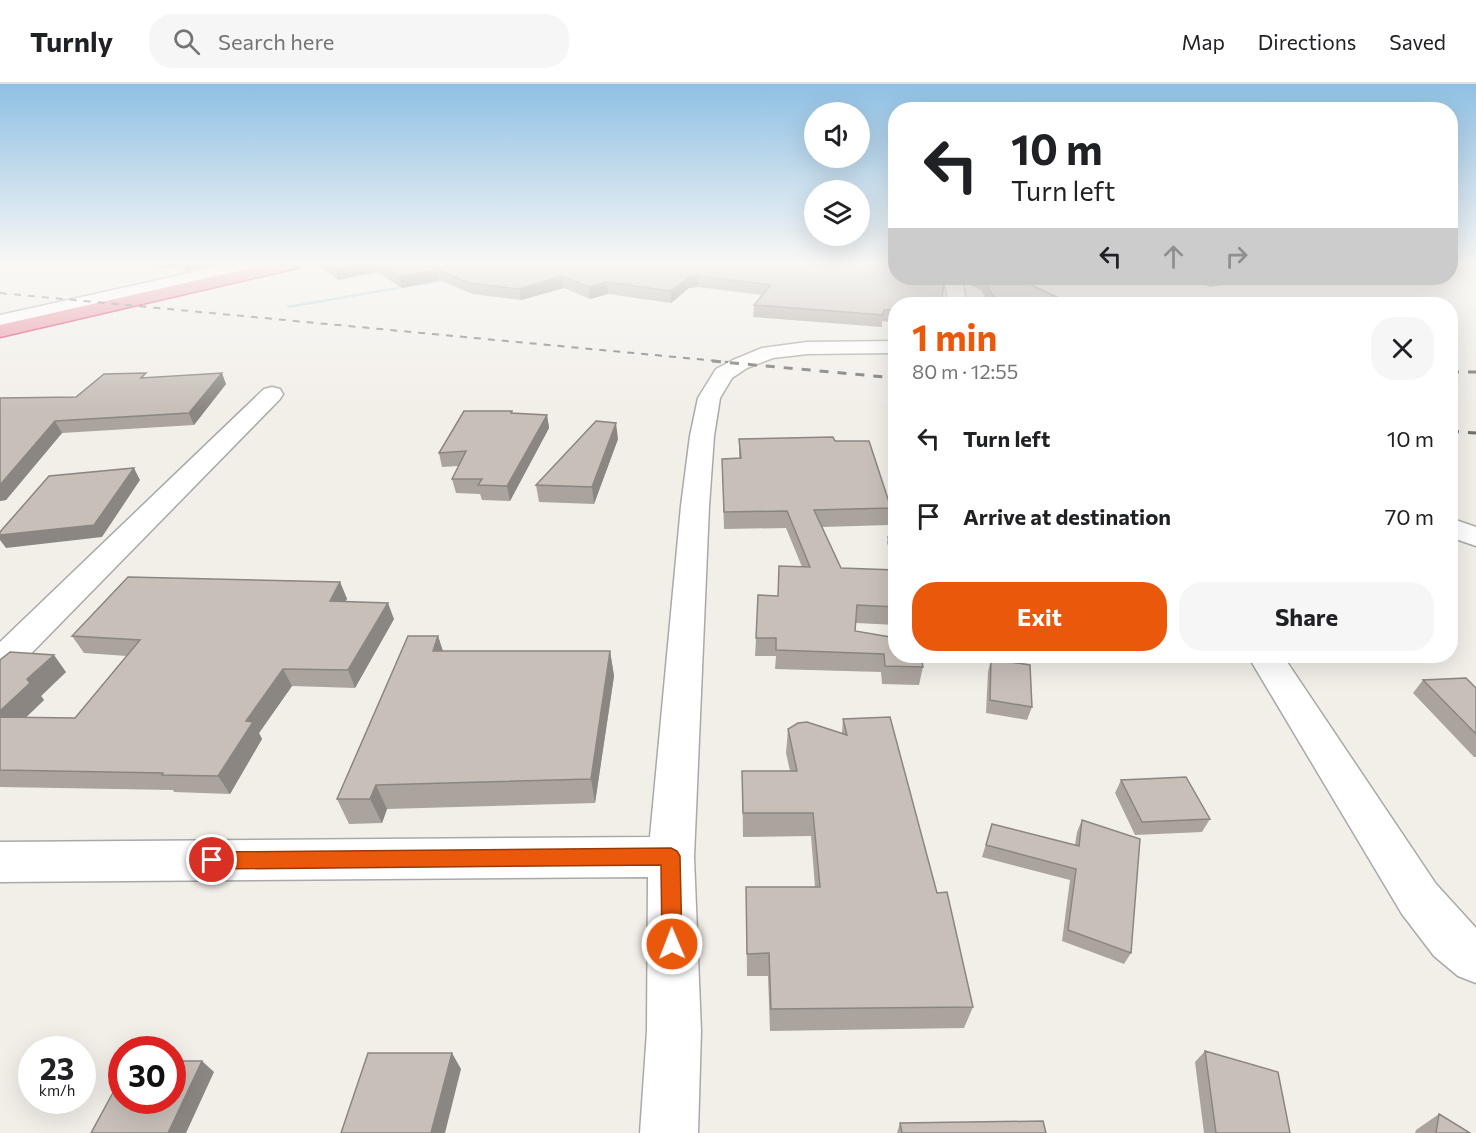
<!DOCTYPE html>
<meta charset="utf-8">
<style>
:root{--surface:#fff;--page:#f6f6f6;--text:#202124;--muted:#757577;--line:#e0e0e0;--accent:#ea580c}
body{margin:0;font-family:Commissioner,sans-serif;background:var(--page);color:var(--text);height:100vh;display:flex;flex-direction:column;font-size:22px;white-space:nowrap}
*{box-sizing:border-box;margin:0}
p{font-size:20px;color:var(--muted)}
.icon{flex:none;width:33px;height:33px;fill:none;stroke:currentColor;stroke-width:2;stroke-linecap:round;stroke-linejoin:round}
.map{position:relative;flex:1;overflow:hidden}
.side{position:absolute;left:888px;top:213px;width:570px;height:366px;display:flex;flex-direction:column;background:var(--surface);border-radius:24px;box-shadow:0 6px 24px #0002}
.side>*{flex:none}
.top-card{position:absolute;left:888px;top:18px;width:570px;height:183px;border-radius:24px;box-shadow:0 6px 24px #0002;background:#fff;color:var(--text);overflow:hidden}
.fabs{position:absolute;left:804px;top:18px;display:grid;gap:12px}
.fabs a{display:grid;place-items:center;width:66px;height:66px;border-radius:50%;background:var(--surface);box-shadow:0 6px 24px #0002;font-size:30px}
.speed{position:absolute;left:18px;top:952px;display:flex;gap:12px;font-size:30px;font-weight:700;text-align:center}
.speed>*{display:grid;place-content:center;width:78px;height:78px;border-radius:50%;background:var(--surface);box-shadow:0 6px 24px #0002;line-height:1}
.speed small{font-size:15px;font-weight:400}
.speed .limit{border:9px solid #d22;background:#fff;color:#111}
.pin{position:absolute;display:grid;place-items:center;width:51px;height:51px;color:#fff;margin:-26px;border:3px solid #fff;border-radius:50%;box-shadow:0 2px 6px #0007}
.me{position:absolute;width:66px;margin:-33px;rotate:359deg;stroke-linejoin:round;filter:drop-shadow(0 0 4px #0008)}
.turn{display:flex;align-items:center;gap:21px;height:126px;padding:0 24px;font-size:27px}
.turn .icon{width:78px;height:78px;stroke-width:2.5}
.turn b{display:block;font-size:42px;line-height:51px}
.lanes{display:flex;align-items:center;height:57px;padding:0 24px;background:#0003;justify-content:center;gap:30px;direction:ltr}
.lanes .off{opacity:.35}
.round{display:grid;place-items:center;flex:none;width:63px;height:63px;border-radius:24px;background:var(--page)}
.overview{display:flex;align-items:center;justify-content:space-between;height:102px;padding:0 24px}
h1{font-size:36px;font-weight:700;line-height:45px;color:var(--accent)}
.button{display:flex;gap:12px;margin-top:auto;padding:12px 24px}
.button a{flex:1;height:69px;border-radius:24px;background:var(--accent);color:#fff;font-size:24px;font-weight:700;line-height:69px;text-align:center}
.button a+a{background:var(--page);color:var(--text)}
ul{padding:0;list-style:none}
li{display:flex;align-items:center;gap:18px;height:78px;padding:0 24px}
li div{flex:1}
li b{display:block;font-size:22px}
li em{font-style:normal}
header{display:flex;align-items:center;gap:36px;box-sizing:border-box;height:84px;padding:0 30px;background:var(--surface);border-bottom:2px solid var(--line)}
header strong{font-size:28px}
nav{display:flex;gap:33px;margin-inline-start:auto;font-size:21px}
.search{width:420px;height:54px;background:var(--page);display:flex;align-items:center;gap:15px;box-sizing:border-box;padding:0 21px;border-radius:24px;color:var(--muted);font-size:22px}
.map>svg:first-child{display:block}
</style>
<header>
<strong>Turnly</strong>
<div class="search"><svg class="icon" aria-label="search" viewBox="0 0 24 24"><circle cx="10" cy="10" r="6"/><path d="M15 15l6 6"/></svg>Search here</div>
<nav><a>Map</a><a>Directions</a><a>Saved</a></nav>
</header>
<div class="map">
<svg width="1476" height="1049" viewBox="0 0 1476 1049">
<rect width="100%" height="100%" fill="#f2efe9"/>
<g fill="none" stroke-linecap="round" stroke-linejoin="round">
<path fill="#aad3df" fill-rule="evenodd" d="M455,193L457,195L289,224L286,222Z"/>
<defs>
<path id="street" d="M235,179H267L259,184L0,243V231Z
M944,194H961L967,220H949Z
M896,257V269L807,270L773,274L747,284L732,294L720,314L714,352L709,422L694,773L701,947L698,1049H640L647,947L648,793L0,798V758L650,753L681,422L690,352L698,314L716,285L733,276L762,264L807,258Z
M272,303L280,305L283,310L280,315L13,588L0,591V558L264,305Z
M1450,434L1476,443V462L1450,453Z
M1248,572H1283L1436,800L1476,844V899L1458,892L1434,872L1402,830Z"/>
<path id="highway" d="M274,179H305L297,184L0,253V241Z"/>
</defs>
<use href="#street" stroke="#a9a9a9" stroke-width="3"/>
<use href="#highway" stroke="#dc2a67" stroke-width="3"/>
<use href="#street" fill="#fff" fill-rule="evenodd"/>
<use href="#highway" fill="#e892a2" fill-rule="evenodd"/>
<path stroke="#707070" stroke-width="2" stroke-dasharray="7 7" stroke-linecap="butt" d="M0,209L728,278"/>
<path stroke="#707070" stroke-width="3" stroke-dasharray="9 9" stroke-linecap="butt" d="M712,277L896,294
M1450,288H1476
M1450,347L1476,349"/>
</g>
<path fill="#aba49e" d="M112,179H222L187,187L176,181L167,184Z
M316,179H896V239L882,237V243L753,233L754,221L762,211L698,203L689,204L671,219L608,210L590,215L564,204L521,216L472,210L440,196L402,204L377,188L338,196Z
M963,194H1112L1111,197L1030,200L1060,220H989L981,206L964,198Z
M1188,194H1271L1209,203Z
M148,294L226,300L194,341L62,349L6,416L0,417V314L76,313Z
M512,327L513,330L547,331L549,344L510,417L482,416L480,410L456,409L452,395L459,382L442,383L439,369Z
M618,355L594,420L539,418L536,401Z
M739,355L835,357L891,424L889,441L822,443L841,484L896,486V541L856,539L855,547L923,583L919,601L882,600L881,588L775,585L776,572H755L756,554L778,512L802,483L786,444L724,445L722,375L739,374Z
M896,452V481L887,459L888,453Z
M340,498L347,515L345,517L394,535L355,604L292,602L259,649L262,655L230,710L174,708L173,706L0,703V576L66,588L41,612L44,616L26,633L75,634L127,572L84,569L72,552Z
M438,552L443,567H610L614,592L595,719L387,725L382,739L349,740L337,715Z
M991,575L1032,623L1027,636L986,629L988,588Z
M1423,596L1476,604V673H1474L1413,609Z
M843,635L937,809L973,923L964,944L770,947L768,892H747L746,803H815L811,752L743,753L742,687H790L786,669L788,645L842,649Z
M1121,696L1210,735L1202,748L1135,751L1115,709Z
M1082,736L1131,869L1124,880L1062,857L1070,796L982,773L992,740L1075,761L1077,748Z
M1205,967L1290,1049H1204L1195,978Z
M1439,1030L1470,1049H1415L1416,1046Z
M900,1039L1046,1049H897Z"/>
<path fill="#8b8681" d="M165,179H175L176,181L167,184Z
M184,179H222L187,187Z
M361,179H375L377,188L338,196L335,185Z
M437,185L440,196L402,204L399,193Z
M562,192L564,204L521,216L519,205Z
M698,192V203L689,204L671,219V207L689,193Z
M1212,194H1271L1209,203Z
M607,198L608,210L590,215L589,203Z
M1061,215L1060,220H1031Z
M222,289L226,300L194,341L189,329Z
M547,331L549,344L510,417L507,402Z
M55,337L62,349L6,416L0,417V401Z
M616,339L618,355L594,420L592,403Z
M134,384L140,396L102,453L6,464L0,456V451Z
M340,498L347,515L336,534L330,517Z
M388,519L394,535L355,604L348,586Z
M438,552L446,577L433,567Z
M610,567L614,592L595,719L591,695Z
M54,571L66,588L41,612L44,616L9,650L0,639V627L27,595Z
M283,585L292,602L259,649L262,655L230,710L218,692L246,637Z
M376,701L387,725L382,739L370,715Z
M452,969L461,985L445,1049H431Z
M202,977L214,988L186,1049H168Z"/>
<path fill="#c7bfb8" stroke="#8b8681" stroke-width="1.5" d="M328,179H361L335,185Z
M379,179H896V194H945L941,220H896V226H884L883,231L754,221L771,201L698,192L689,193L671,207L607,198L589,203L562,192L519,205L469,199L437,185L399,193Z
M980,194H1016L1061,215L1031,220H998L983,195Z
M146,289L141,294L222,289L189,329L55,337L0,401V314L76,313L104,290Z
M464,327H512L511,329L547,331L507,402L478,401L482,395H452L466,367L439,369Z
M596,337L616,339L592,403L536,401Z
M833,353L835,357H869L891,424L814,426L841,484L896,486V523L857,521L855,547L896,554V572H921L923,583L885,582L884,570L776,566V554H756L758,511L778,512L779,482L810,483L787,427L724,428L722,375L741,374L739,355Z
M134,384L94,441L0,451V448L49,392Z
M896,452V472L888,453Z
M128,493L340,498L330,517L388,519L348,586L283,585L246,637L253,638L218,692L162,691L163,689L0,686V633L75,634L140,556L72,552Z
M408,552H438L433,567H610L591,695L376,701L370,715H337Z
M10,568L54,571L27,595L30,599L0,627V576Z
M991,575L1030,581L1032,623L990,616Z
M1466,594L1476,604V650L1423,596Z
M890,633L937,809L947,808L973,923L771,925L769,869L747,870L746,803H820L813,729H743L742,687H797L788,645L798,639L807,638L847,651L843,635Z
M1186,693L1210,735L1142,738L1121,696Z
M1082,736L1140,755L1131,869L1068,846L1076,785L986,761L992,740L1079,762Z
M1205,967L1278,988L1290,1049H1216Z
M368,969H452L431,1049H341Z
M172,977H202L168,1049H91L122,992V1017H172Z
M1439,1030L1470,1049H1436Z
M1043,1037L1046,1049H902L900,1039Z"/>
<linearGradient id="sky" x2="0" y2="1"><stop stop-color="#8fc0e4"/><stop offset="0.55" stop-color="#f9f8f5"/><stop offset="1" stop-color="#f9f8f5" stop-opacity="0"/></linearGradient>
<rect width="1476" height="326" fill="url(#sky)"/>
<path fill="#ea580c" stroke="#983908" stroke-width="1.5" d="M671,764L677,767L680,772L682,860L679,867L672,870L665,867L662,860L661,781L212,785L205,782L202,776L205,771L212,768Z"/>
</svg>
<div class="fabs">
<a><svg class="icon" aria-label="sound" viewBox="0 0 24 24"><path d="M4 9h4l5-4v14l-5-4H4zM17 9q2 3 0 6"/></svg></a>
<a><svg class="icon" aria-label="layers" viewBox="0 0 24 24"><path d="M12 4l9 5-9 5-9-5zM3 14l9 5 9-5"/></svg></a>
</div>
<div class="speed"><div>23<small>km/h</small></div><div class="limit">30</div></div>
<div class="pin" style="left:212px;top:776px;background:#d93025"><svg class="icon" aria-label="arrive" viewBox="0 0 24 24"><path d="M6 21V4h12l-3 4 3 4H6"/></svg></div>
<svg class="me" style="left:672px;top:860px" viewBox="-20 -20 40 40"><circle r="17" fill="#ea580c" stroke="#fff" stroke-width="3"/><path d="M0-11L8 9 0 5-8 9z" fill="#fff"/></svg>
<div class="top-card">
<div class="turn"><svg class="icon" aria-label="left" viewBox="0 0 24 24"><path d="M17 20v-9H6M10 6l-5 5 5 5"/></svg><div><b>10 m</b>Turn left</div></div>
<div class="lanes"><svg class="icon" aria-label="left" viewBox="0 0 24 24"><path d="M17 20v-9H6M10 6l-5 5 5 5"/></svg><svg class="icon off" aria-label="ahead" viewBox="0 0 24 24"><path d="M12 20V5M6 11l6-6 6 6"/></svg><svg class="icon off" aria-label="right" viewBox="0 0 24 24"><path d="M7 20v-9h11M14 6l5 5-5 5"/></svg></div>
</div>
<section class="side">
<div class="overview"><div><h1>1 min</h1><p>80 m · 12:55</p></div><a class="round"><svg class="icon" aria-label="close" viewBox="0 0 24 24"><path d="M6 6l12 12M18 6L6 18"/></svg></a></div>
<ul>
<li><svg class="icon" aria-label="left" viewBox="0 0 24 24"><path d="M17 20v-9H6M10 6l-5 5 5 5"/></svg><div><b>Turn left</b></div><em>10 m</em></li>
<li><svg class="icon" aria-label="arrive" viewBox="0 0 24 24"><path d="M6 21V4h12l-3 4 3 4H6"/></svg><div><b>Arrive at destination</b></div><em>70 m</em></li>
</ul>
<div class="button"><a>Exit</a><a>Share</a></div>
</section>
</div>
